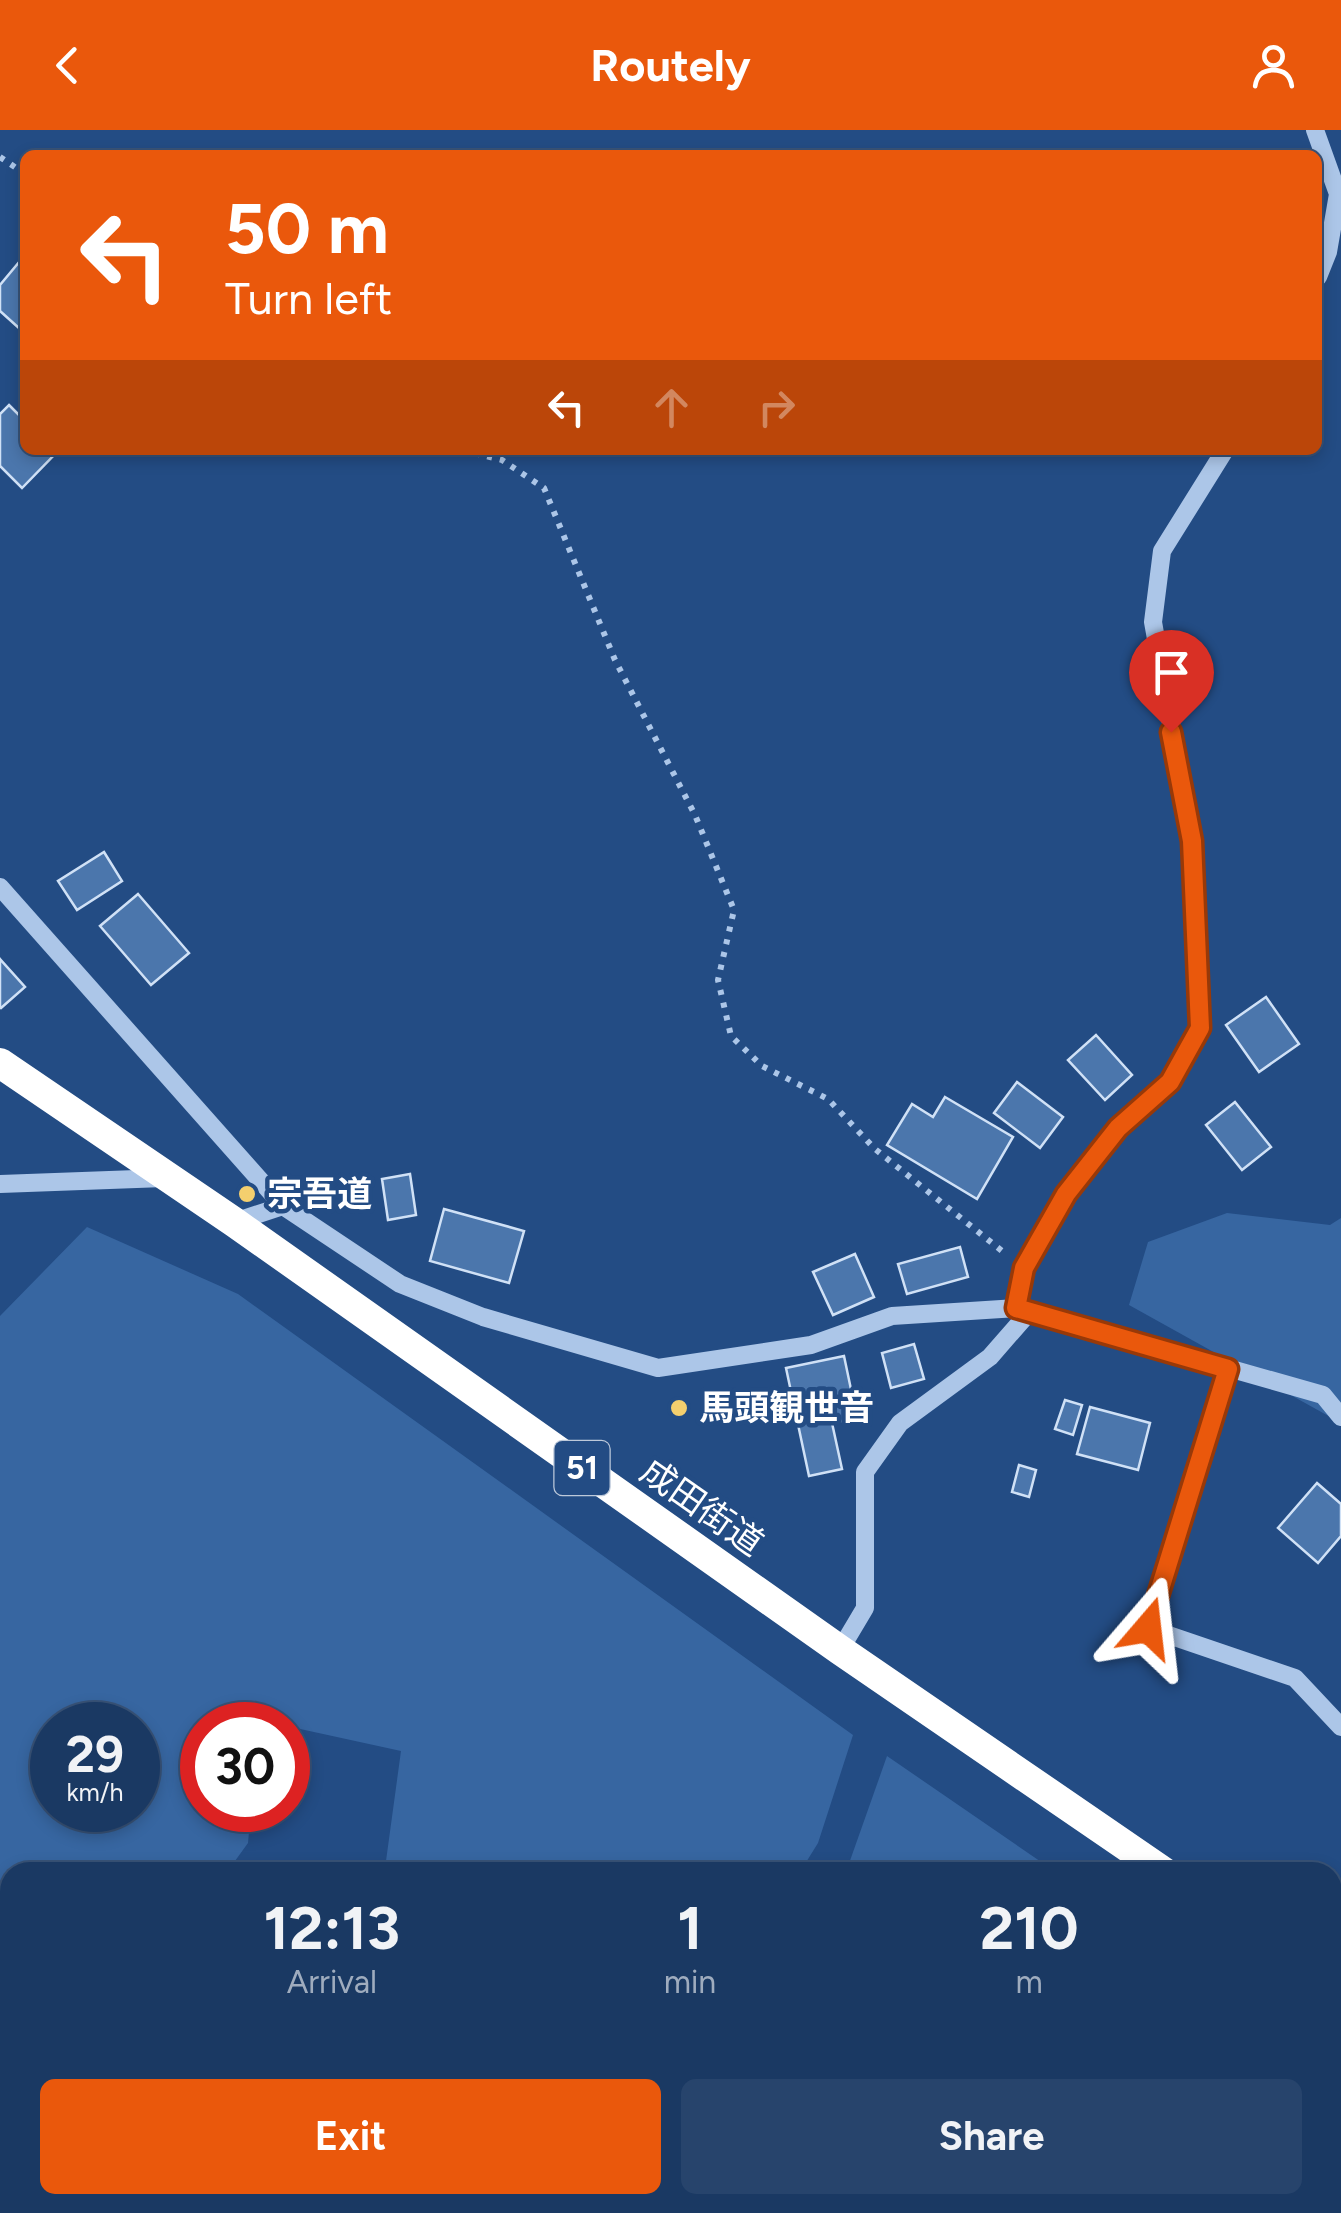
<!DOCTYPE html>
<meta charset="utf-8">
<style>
:root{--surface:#1a3963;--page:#27446c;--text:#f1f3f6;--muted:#9facbe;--line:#385378;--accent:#ea580c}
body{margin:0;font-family:Figtree,"Noto Sans JP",sans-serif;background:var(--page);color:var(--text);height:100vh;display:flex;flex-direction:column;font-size:38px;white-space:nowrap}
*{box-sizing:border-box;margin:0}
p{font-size:32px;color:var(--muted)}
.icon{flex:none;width:55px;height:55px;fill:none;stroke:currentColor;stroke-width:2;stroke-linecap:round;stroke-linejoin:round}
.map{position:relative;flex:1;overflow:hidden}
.panel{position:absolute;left:0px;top:1732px;width:1342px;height:352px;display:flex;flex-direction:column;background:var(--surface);border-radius:30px 30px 0 0;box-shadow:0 5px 15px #0003,0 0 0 2px var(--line)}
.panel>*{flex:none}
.top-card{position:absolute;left:20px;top:20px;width:1302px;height:305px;border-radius:15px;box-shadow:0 5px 15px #0003,0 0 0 2px var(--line);background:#ea580c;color:#fff;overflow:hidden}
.speed{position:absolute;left:30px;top:1572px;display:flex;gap:20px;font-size:50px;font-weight:700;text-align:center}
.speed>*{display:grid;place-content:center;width:130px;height:130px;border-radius:50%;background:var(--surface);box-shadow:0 5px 15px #0003,0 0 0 2px var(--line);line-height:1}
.speed small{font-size:25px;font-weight:400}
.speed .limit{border:15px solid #d22;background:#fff;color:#111}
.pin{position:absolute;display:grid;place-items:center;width:85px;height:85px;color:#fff;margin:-102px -42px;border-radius:50% 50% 50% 0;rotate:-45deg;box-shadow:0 0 10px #0007}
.pin .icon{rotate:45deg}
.me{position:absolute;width:110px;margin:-55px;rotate:17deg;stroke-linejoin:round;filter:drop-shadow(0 0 8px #0008)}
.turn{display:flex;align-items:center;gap:35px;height:210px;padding:0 40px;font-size:45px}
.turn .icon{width:130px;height:130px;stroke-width:2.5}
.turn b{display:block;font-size:70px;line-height:85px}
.lanes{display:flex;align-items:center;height:95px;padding:0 40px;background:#0003;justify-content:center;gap:50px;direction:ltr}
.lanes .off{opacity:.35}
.eta{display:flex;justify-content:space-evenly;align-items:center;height:170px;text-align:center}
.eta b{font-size:60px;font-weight:700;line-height:70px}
.primary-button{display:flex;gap:20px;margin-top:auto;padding:20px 40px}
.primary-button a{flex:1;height:115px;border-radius:15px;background:var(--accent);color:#fff;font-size:40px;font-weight:700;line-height:115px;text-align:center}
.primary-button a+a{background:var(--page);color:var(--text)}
header{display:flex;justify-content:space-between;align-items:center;height:130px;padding:0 40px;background:var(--accent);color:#fff;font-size:45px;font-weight:700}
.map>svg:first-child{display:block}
</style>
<header><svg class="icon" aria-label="back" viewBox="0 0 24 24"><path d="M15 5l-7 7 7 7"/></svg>Routely<svg class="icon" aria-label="person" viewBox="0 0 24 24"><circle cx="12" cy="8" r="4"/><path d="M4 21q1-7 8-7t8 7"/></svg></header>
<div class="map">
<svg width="1341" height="2083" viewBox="0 0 1341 2083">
<rect width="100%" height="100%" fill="#234c84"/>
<path fill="#3766a1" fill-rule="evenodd" d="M1227,1083L1330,1095L1341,1088V1293L1129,1175L1148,1112Z
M87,1097L238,1164L853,1605L818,1713L800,1742H391L386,1731L401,1621L259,1590L258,1595H202V1680H251L248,1713L227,1742H10V1923L0,1931V1186ZM138,1595V1680H52V1595Z
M887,1626L1050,1738L1058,1742H846Z
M1333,1971L1341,1975V2083H1247L1143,2075H1332Z"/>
<path fill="#4b76ac" stroke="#d0e1f6" stroke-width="2.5" d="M25,125V194L20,199L0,181V155Z
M9,275L25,291V320L57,322L22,358L0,336V284Z
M104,722L122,751L77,780L58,751Z
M138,764L189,823L151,855L100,796Z
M0,829L25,857L1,878L0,877Z
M1266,867L1299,914L1259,942L1226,895Z
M1096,905L1132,945L1105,970L1068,930Z
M1017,952L1063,987L1040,1018L994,983Z
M945,967L1013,1007L977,1069L887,1015L912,974L933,987Z
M1235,972L1271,1017L1242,1040L1206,995Z
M410,1044L416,1085L388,1090L382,1049Z
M444,1079L524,1101L509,1153L430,1131Z
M960,1117L968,1147L907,1164L898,1134Z
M855,1124L874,1167L833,1185L813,1142Z
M914,1214L924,1249L891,1258L882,1223Z
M844,1226L857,1288L832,1293L842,1339L809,1346L786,1238Z
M1065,1270L1082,1275L1073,1305L1055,1299Z
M1090,1277L1150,1293L1138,1340L1077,1324Z
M1019,1335L1036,1340L1029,1367L1012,1362Z
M1317,1353L1341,1374V1406L1318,1433L1278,1398Z"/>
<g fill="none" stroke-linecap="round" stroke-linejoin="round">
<path stroke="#acc6e8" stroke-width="6" stroke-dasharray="5 8" stroke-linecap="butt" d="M0,27L25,44
M462,320L502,330L544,358L615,530L695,685L734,780L718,850L731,906L762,936L828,969L875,1019L1007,1125
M0,1993L10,1974
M1008,2075L1025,2083
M171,2083L173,2075
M749,2083L751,2075"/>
<path stroke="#acc6e8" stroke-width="18" d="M1315,0L1338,64L1328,122L1318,147
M0,757L283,1076L400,1154L483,1187L658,1238L811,1215L892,1186L1017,1178L1323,1265L1341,1287
M0,1054L164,1048
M234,1092L283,1076
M1017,1178L1024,1139L1066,1064L1118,998L1170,952L1200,897L1192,711L1153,492L1162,421L1225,320
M1228,1239L1148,1498L1295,1548L1341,1597
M840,1520L865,1478V1342L900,1293L990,1227L1031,1180"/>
<path stroke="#fff" stroke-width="30" d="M0,933L234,1092L840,1520L1164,1742
M1332,1860L1341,1866"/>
</g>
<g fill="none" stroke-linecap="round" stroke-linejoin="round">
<defs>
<path id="route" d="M1148,1498L1228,1239L1016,1178L1024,1138L1066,1064L1118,998L1170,952L1200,898L1192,711L1171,602"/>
</defs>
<use href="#route" stroke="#983908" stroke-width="25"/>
<use href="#route" stroke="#ea580c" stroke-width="18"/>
</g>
<g fill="#f4cf6e" stroke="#234c84" stroke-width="4">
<circle cx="247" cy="1064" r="10"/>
<circle cx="679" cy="1278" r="10"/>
</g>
<g text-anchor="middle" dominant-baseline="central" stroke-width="9" stroke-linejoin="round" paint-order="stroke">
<rect fill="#234c84" stroke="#bdc9da" stroke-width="2.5" x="554.5" y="1311" width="55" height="54" rx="8"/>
<g font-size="32" font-weight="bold" fill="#fff">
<text x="582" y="1338">51</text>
</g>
<g font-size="35" font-weight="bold" fill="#fff" stroke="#234c84" text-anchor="start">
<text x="267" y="1064">宗吾道</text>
<text x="699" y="1278">馬頭観世音</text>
</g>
<g font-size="35" fill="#fff" stroke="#234c84">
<text transform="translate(702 1377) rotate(35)">成田街道</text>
</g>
</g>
</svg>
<div class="speed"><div>29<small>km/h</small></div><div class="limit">30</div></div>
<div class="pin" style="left:1171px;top:602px;background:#d93025"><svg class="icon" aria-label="arrive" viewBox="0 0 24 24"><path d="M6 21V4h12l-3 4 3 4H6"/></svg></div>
<svg class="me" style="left:1148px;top:1498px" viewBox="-20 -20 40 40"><path d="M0-17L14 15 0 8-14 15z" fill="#ea580c" stroke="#fff" stroke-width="4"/></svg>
<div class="top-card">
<div class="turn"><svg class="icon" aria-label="left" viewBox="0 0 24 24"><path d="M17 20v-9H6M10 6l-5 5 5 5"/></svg><div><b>50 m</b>Turn left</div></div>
<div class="lanes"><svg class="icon" aria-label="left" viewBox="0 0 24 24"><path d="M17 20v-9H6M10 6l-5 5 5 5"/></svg><svg class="icon off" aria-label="ahead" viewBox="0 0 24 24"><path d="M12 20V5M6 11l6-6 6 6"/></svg><svg class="icon off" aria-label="right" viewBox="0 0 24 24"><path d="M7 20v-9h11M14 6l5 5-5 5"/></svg></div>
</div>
<section class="panel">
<div class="eta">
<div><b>12:13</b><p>Arrival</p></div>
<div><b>1</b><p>min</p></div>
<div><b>210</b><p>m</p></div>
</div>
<div class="primary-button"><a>Exit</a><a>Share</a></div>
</section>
</div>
